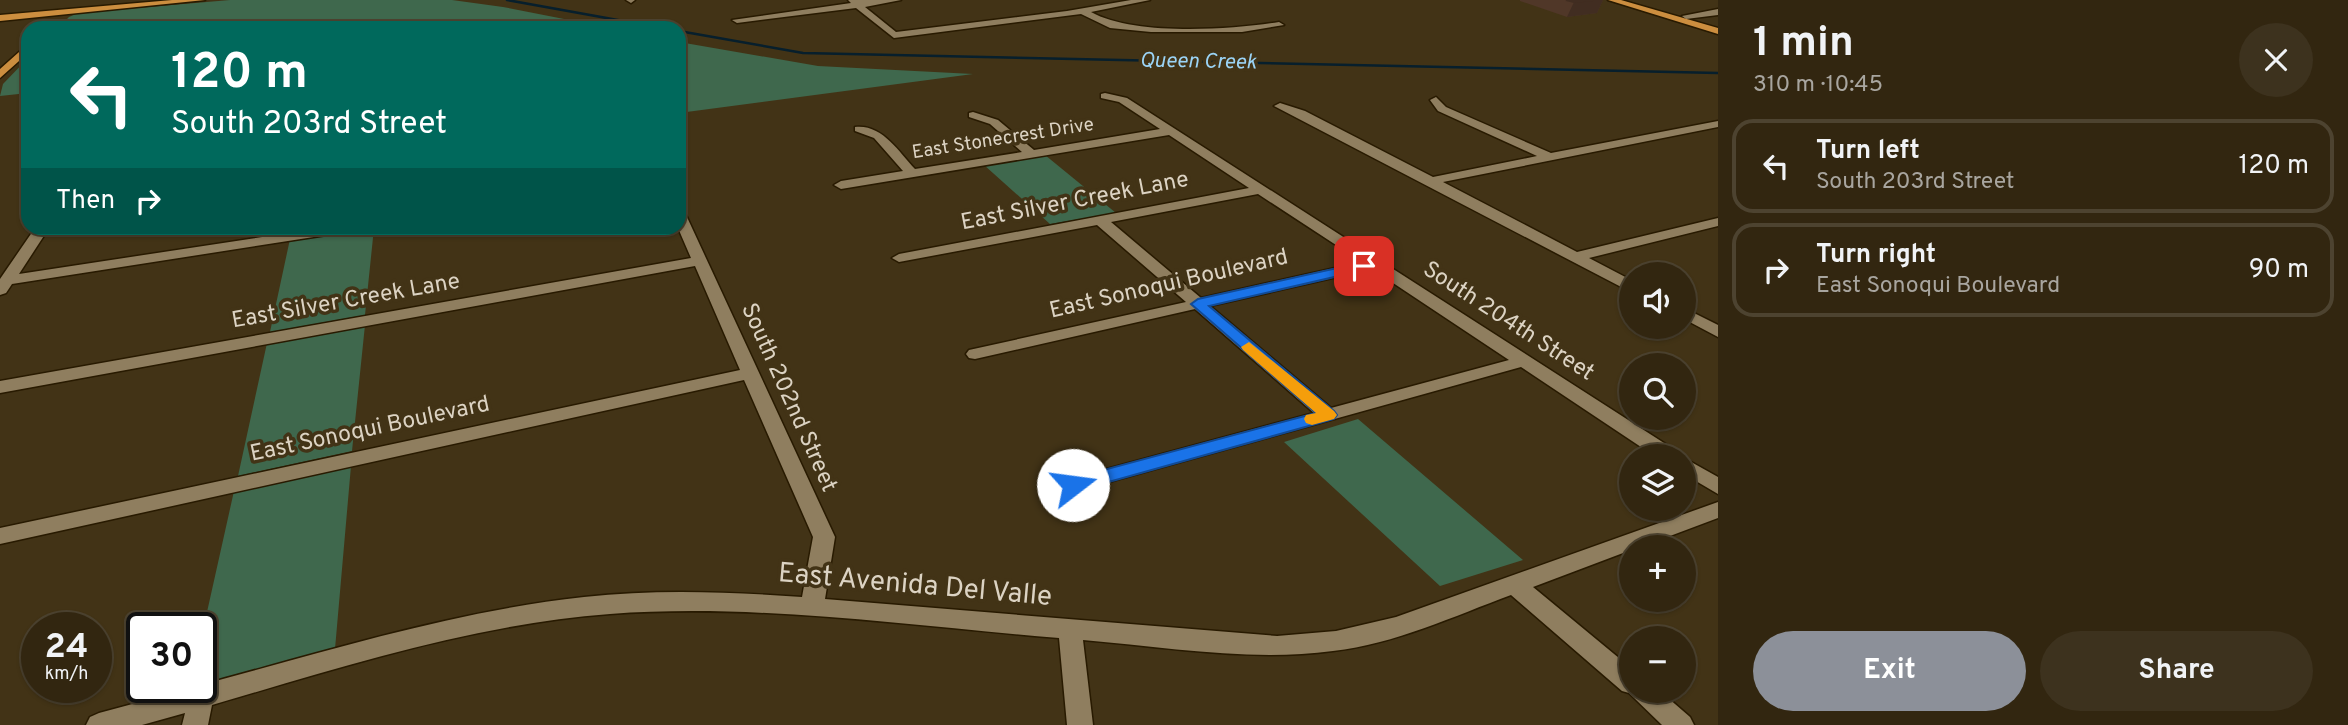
<!DOCTYPE html>
<meta charset="utf-8">
<style>
:root{--surface:#322610;--page:#3d321e;--text:#f1f3f6;--muted:#a8a59f;--line:#4d4330;--accent:#8c9099}
body{margin:0;font-family:Overpass,sans-serif;background:var(--page);color:var(--text);height:100vh;display:flex;flex-direction:column;font-size:26px;white-space:nowrap}
*{box-sizing:border-box;margin:0}
p{font-size:23px;color:var(--muted)}
.icon{flex:none;width:38px;height:38px;fill:none;stroke:currentColor;stroke-width:2;stroke-linecap:round;stroke-linejoin:round}
.map{position:relative;flex:1;overflow:hidden}
.sheet{display:flex;flex-direction:column;background:var(--surface);width:630px}
.sheet>*{flex:none}
.hud{position:absolute;left:21px;top:21px;width:665px;height:214px;border-radius:21px;box-shadow:0 2px 5px #0004,0 0 0 2px var(--line);background:#00695c;color:#fff;overflow:hidden}
.controls{position:absolute;left:1619px;top:262px;display:grid;gap:14px}
.controls a{display:grid;place-items:center;width:77px;height:77px;border-radius:50%;background:var(--surface);box-shadow:0 2px 5px #0004,0 0 0 2px var(--line);font-size:35px}
.speed{position:absolute;left:21px;top:612px;display:flex;gap:14px;font-size:35px;font-weight:700;text-align:center}
.speed>*{display:grid;place-content:center;width:91px;height:91px;border-radius:50%;background:var(--surface);box-shadow:0 2px 5px #0004,0 0 0 2px var(--line);line-height:1}
.speed small{font-size:18px;font-weight:400}
.speed .limit{border:4px solid #111;border-radius:10px;background:#fff;color:#111}
.pin{position:absolute;display:grid;place-items:center;width:60px;height:60px;color:#fff;margin:-30px;border-radius:14px;box-shadow:0 4px 10px #0006}
.me{position:absolute;width:77px;margin:-38px;rotate:75deg;stroke-linejoin:round;filter:drop-shadow(0 0 5px #0008)}
.turn{display:flex;align-items:center;gap:24px;height:147px;padding:0 35px;font-size:32px}
.turn .icon{width:91px;height:91px;stroke-width:2.5}
.turn b{display:block;font-size:49px;line-height:60px}
.then{display:flex;align-items:center;height:66px;padding:0 35px;background:#0003;gap:14px;font-size:26px}
.round{display:grid;place-items:center;flex:none;width:74px;height:74px;border-radius:37px;background:var(--page)}
.headline{display:flex;align-items:center;justify-content:space-between;height:119px;padding:0 35px}
h1{font-size:42px;font-weight:700;line-height:52px}
.primary-button{display:flex;gap:14px;margin-top:auto;padding:14px 35px}
.primary-button a{flex:1;height:80px;border-radius:42px;background:var(--accent);color:#fff;font-size:28px;font-weight:700;line-height:80px;text-align:center}
.primary-button a+a{background:var(--page);color:var(--text)}
ul{padding:0;list-style:none}
li{display:flex;align-items:center;gap:21px;height:94px;margin:0 14px 10px;padding:0 21px;border:4px solid var(--line);border-radius:21px}
li div{flex:1}
li b{display:block;font-size:26px}
li em{font-style:normal}
main{display:flex;flex:1;min-height:0}
.map>svg:first-child{display:block}
</style>
<main>
<div class="map">
<svg width="1718" height="725" viewBox="0 0 1718 725">
<rect width="100%" height="100%" fill="#423316"/>
<path fill="#3f684d" d="M230,0H452L503,7L610,28H58L69,17L78,13Z
M679,42L818,66L973,74L679,113Z
M28,58V93L0,96L3,84Z
M1045,155L1116,213L1050,224L984,165Z
M374,228L365,315L270,332L290,239Z
M365,325L352,451L238,476L267,343Z
M1358,419L1523,560L1440,586L1284,442Z
M351,466L335,649L201,686V639L234,491Z"/>
<g fill="none" stroke-linecap="round" stroke-linejoin="round">
<path stroke="#071f2c" stroke-width="2.5" d="M507,0L662,28
M679,31L803,53L1718,73"/>
<defs>
<path id="minor" d="M626,0H635L631,3Z
M848,0H901L865,7L896,32L1067,11L1131,0H1150L1091,12C1134,36 1230,30 1279,22L1284,25L1242,32H1151L1110,28L1081,14L894,38L856,8L737,23L732,20L851,3Z
M1718,9V15L1686,19L1682,16Z
M1105,93L1127,98L1678,452L1681,457H1656L1521,367L1073,492L1066,490L1063,485L1066,480L1314,413L1195,309L975,359L969,358L966,354L969,350L1186,302L1097,225L899,262L892,258L899,254L1249,188L1169,135L841,189L834,185L841,181L903,171L874,138L855,131V127C882,124 898,151 915,169L1022,152L990,124L969,117V113L973,112L998,120L1034,150L1160,129L1119,102L1101,98V94ZM1258,194L1362,262L1201,298L1111,222ZM1372,269L1509,360L1331,408L1210,306Z
M1436,97L1446,107L1551,153L1718,121V127L1443,182L1577,252L1718,218V226L1589,258L1631,280V291L1625,289L1274,106L1280,103L1305,111L1433,177L1537,156L1438,111L1430,100Z
M679,211L686,215L835,537L825,599L1277,636L1336,631L1396,617L1718,502V518L1638,548H1631V550L1533,587L1631,668V691H1660L1690,717L1694,725H1662L1629,693L1622,691L1511,595C1454,616 1395,644 1333,651C1251,662 1166,647 1083,640L1093,725H1067L1059,638C912,626 757,603 610,614C475,624 342,667 212,705L208,725H182L185,713L142,725H86L90,717L99,713L192,688H201V685C327,651 455,611 584,597C657,589 729,592 802,597L813,537L744,380L0,544V528L740,370L695,266L0,393V381L691,258L678,228Z
M35,228H49L19,274L321,228H353L346,232L12,284L6,293L0,295V279Z
M1684,308L1718,325V337L1684,319Z
M1684,458L1718,477V494L1684,474Z"/>
<path id="major" d="M172,0H205L0,21V15Z
M1608,0H1621L1718,28V34Z
M28,44V53L0,78V69Z"/>
</defs>
<use href="#minor" stroke="#281a00" stroke-width="3"/>
<use href="#major" stroke="#281a00" stroke-width="3"/>
<use href="#minor" fill="#8f7e5f" fill-rule="evenodd"/>
<use href="#major" fill="#cc8e3f" fill-rule="evenodd"/>
</g>
<path fill="#503728" d="M1520,0H1603L1597,13L1567,17L1520,1Z"/>
<path fill="#412d21" d="M1593,0H1603L1597,13L1567,17L1574,2Z"/>
<path fill="#5d402f" stroke="#412d21" stroke-width="2" d="M1566,0H1593L1574,2Z"/>
<path fill="#1a73e8" stroke="#114b97" stroke-width="2" d="M1364,262L1371,266L1369,269L1209,306L1334,411L1337,415L1334,419L1073,492L1066,490L1063,485L1066,480L1316,413L1191,304L1198,299Z"/>
<path fill="#f59e0b" d="M1249,342L1334,411L1337,415L1334,419L1312,425L1306,423L1304,419L1306,415L1316,413L1243,350L1241,347Z"/>
<g text-anchor="middle" dominant-baseline="central" stroke-width="7" stroke-linejoin="round" paint-order="stroke">
<g font-size="19" fill="#dcd3c3" stroke="#423316">
<text transform="translate(1003 139) rotate(-9)">East Stonecrest Drive</text>
</g>
<g font-size="21" font-style="italic" fill="#9bd4f6" stroke="#423316">
<text transform="translate(1198 62) rotate(1)">Queen Creek</text>
</g>
<g font-size="23" fill="#dcd3c3" stroke="#423316">
<text transform="translate(1075 202) rotate(-11)">East Silver Creek Lane</text>
<text transform="translate(1169 285) rotate(-13)">East Sonoqui Boulevard</text>
<text transform="translate(346 302) rotate(-10)">East Silver Creek Lane</text>
<text transform="translate(1508 322) rotate(33)">South 204th Street</text>
<text transform="translate(788 398) rotate(66)">South 202nd Street</text>
<text transform="translate(370 430) rotate(-12)">East Sonoqui Boulevard</text>
</g>
<g font-size="28" fill="#dcd3c3" stroke="#423316">
<text transform="translate(915 586) rotate(5)">East Avenida Del Valle</text>
</g>
</g>
</svg>
<div class="controls">
<a><svg class="icon" aria-label="sound" viewBox="0 0 24 24"><path d="M4 9h4l5-4v14l-5-4H4zM17 9q2 3 0 6"/></svg></a>
<a><svg class="icon" aria-label="search" viewBox="0 0 24 24"><circle cx="10" cy="10" r="6"/><path d="M15 15l6 6"/></svg></a>
<a><svg class="icon" aria-label="layers" viewBox="0 0 24 24"><path d="M12 4l9 5-9 5-9-5zM3 14l9 5 9-5"/></svg></a>
<a>+</a>
<a>−</a>
</div>
<div class="speed"><div>24<small>km/h</small></div><div class="limit">30</div></div>
<div class="pin" style="left:1364px;top:266px;background:#d93025"><svg class="icon" aria-label="arrive" viewBox="0 0 24 24"><path d="M6 21V4h12l-3 4 3 4H6"/></svg></div>
<svg class="me" style="left:1073px;top:485px" viewBox="-20 -20 40 40"><circle r="19" fill="#fff"/><path d="M0-13L10 11 0 6-10 11z" fill="#1a73e8"/></svg>
<div class="hud">
<div class="turn"><svg class="icon" aria-label="left" viewBox="0 0 24 24"><path d="M17 20v-9H6M10 6l-5 5 5 5"/></svg><div><b>120 m</b>South 203rd Street</div></div>
<div class="then">Then<svg class="icon" aria-label="right" viewBox="0 0 24 24"><path d="M7 20v-9h11M14 6l5 5-5 5"/></svg></div>
</div>
</div>
<section class="sheet">
<div class="headline"><div><h1>1 min</h1><p>310 m · 10:45</p></div><a class="round"><svg class="icon" aria-label="close" viewBox="0 0 24 24"><path d="M6 6l12 12M18 6L6 18"/></svg></a></div>
<ul>
<li><svg class="icon" aria-label="left" viewBox="0 0 24 24"><path d="M17 20v-9H6M10 6l-5 5 5 5"/></svg><div><b>Turn left</b><p>South 203rd Street</p></div><em>120 m</em></li>
<li><svg class="icon" aria-label="right" viewBox="0 0 24 24"><path d="M7 20v-9h11M14 6l5 5-5 5"/></svg><div><b>Turn right</b><p>East Sonoqui Boulevard</p></div><em>90 m</em></li>
</ul>
<div class="primary-button"><a>Exit</a><a>Share</a></div>
</section>
</main>
